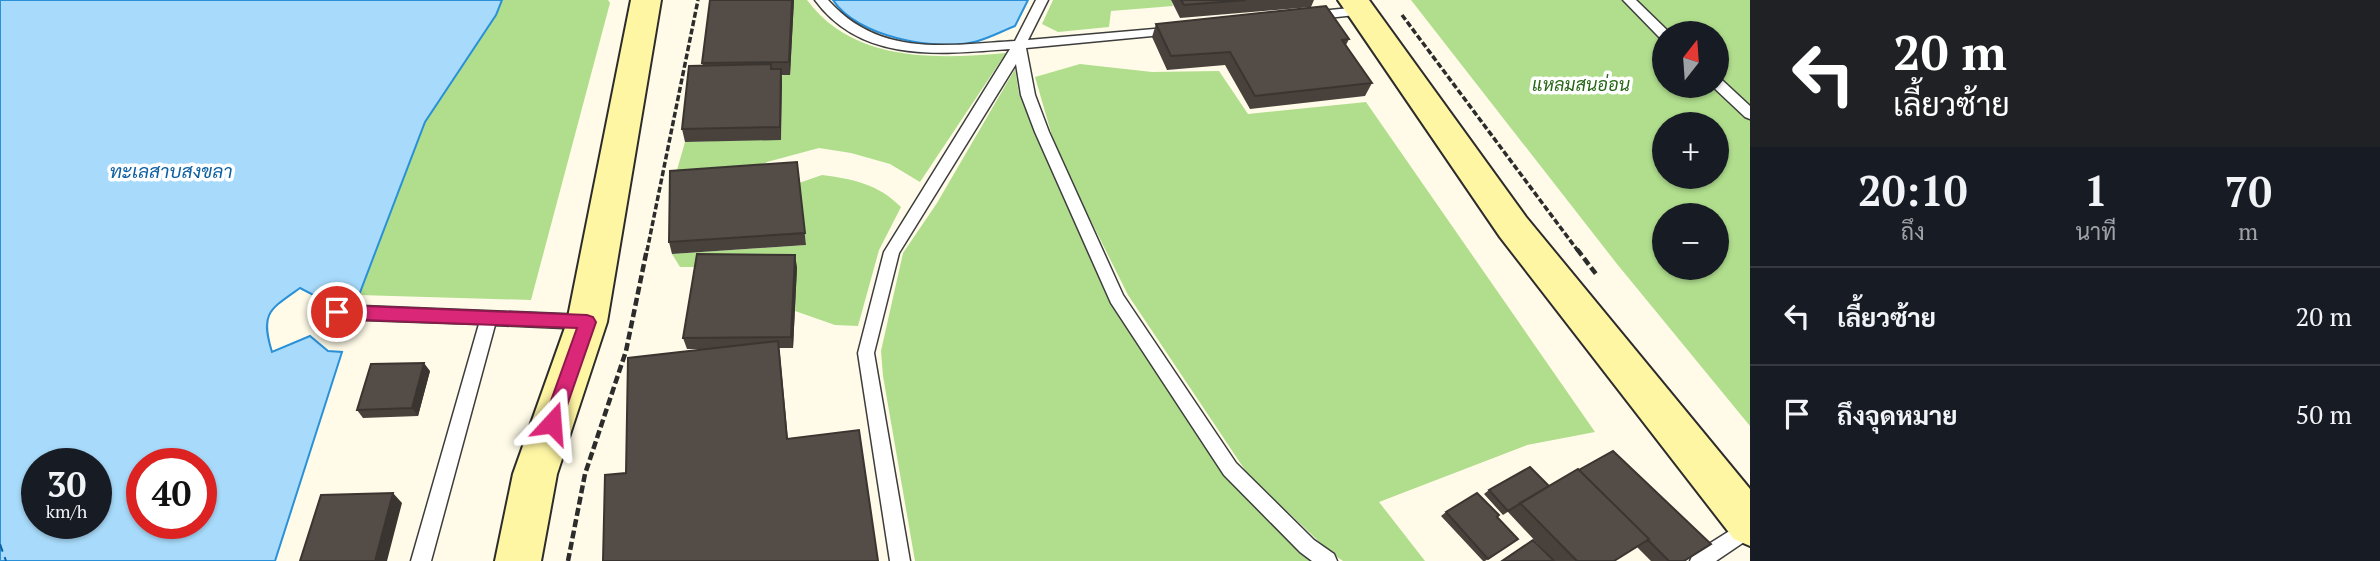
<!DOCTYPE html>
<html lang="th">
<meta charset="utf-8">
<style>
:root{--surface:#171b24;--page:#242831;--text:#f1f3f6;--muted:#9ea1a6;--line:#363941}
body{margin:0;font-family:"PT Serif",Sarabun,serif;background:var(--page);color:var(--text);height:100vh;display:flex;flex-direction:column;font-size:26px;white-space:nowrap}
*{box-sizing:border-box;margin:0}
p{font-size:23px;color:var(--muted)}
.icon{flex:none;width:38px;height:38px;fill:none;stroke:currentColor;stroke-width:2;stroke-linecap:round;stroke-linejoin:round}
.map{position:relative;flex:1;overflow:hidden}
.details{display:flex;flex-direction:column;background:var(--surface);width:630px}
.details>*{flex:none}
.banner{background:#202124;color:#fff;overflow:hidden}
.needle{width:46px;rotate:17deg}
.tools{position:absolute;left:1652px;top:21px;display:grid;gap:14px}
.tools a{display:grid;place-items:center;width:77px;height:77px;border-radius:50%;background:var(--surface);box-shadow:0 2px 5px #0004;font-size:35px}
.speed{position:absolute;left:21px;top:448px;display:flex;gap:14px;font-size:35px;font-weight:700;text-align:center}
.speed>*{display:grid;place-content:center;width:91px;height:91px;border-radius:50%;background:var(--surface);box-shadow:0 2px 5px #0004;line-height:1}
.speed small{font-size:18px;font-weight:400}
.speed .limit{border:10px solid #d22;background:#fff;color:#111}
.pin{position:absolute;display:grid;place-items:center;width:60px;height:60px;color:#fff;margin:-30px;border:4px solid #fff;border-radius:50%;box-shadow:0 2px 7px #0007}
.me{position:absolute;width:77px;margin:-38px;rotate:19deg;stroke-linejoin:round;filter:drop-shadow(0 0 5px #0008)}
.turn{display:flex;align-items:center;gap:24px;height:147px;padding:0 28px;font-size:32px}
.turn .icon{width:91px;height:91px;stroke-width:2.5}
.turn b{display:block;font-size:49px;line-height:60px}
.eta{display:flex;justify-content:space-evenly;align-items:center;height:119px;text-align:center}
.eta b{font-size:42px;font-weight:600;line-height:49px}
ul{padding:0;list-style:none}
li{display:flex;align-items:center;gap:21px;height:98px;padding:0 28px;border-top:2px solid var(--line)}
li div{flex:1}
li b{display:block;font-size:26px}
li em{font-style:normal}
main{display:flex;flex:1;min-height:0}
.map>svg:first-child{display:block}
</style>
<main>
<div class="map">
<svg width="1750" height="561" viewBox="0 0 1750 561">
<rect width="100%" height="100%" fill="#fffbe8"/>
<path fill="#b0de8d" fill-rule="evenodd" d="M502,0H608L610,3L531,300L359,295L425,122L496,16Z
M794,0H807C854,63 936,59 1006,53L920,182L890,164L851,153L819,148L767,162L744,178L673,184L685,142L781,139L782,83L772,82V77L790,74Z
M1053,0H1171L1173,6L1111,11L1109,27L1058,32L1042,24Z
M1411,0H1750V426L1617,264ZM1664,33H1717V86H1664ZM1664,124H1717V177H1664ZM1664,215H1717V268H1664Z
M1080,64L1152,72L1219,71L1248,114L1366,102L1595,432L1527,445L1379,502L1425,561H1343L1331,553L1247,473L1128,295L1057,153L1035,77Z
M1015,69L1019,94L1038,141L1109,301L1222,472L1315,561H915L883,376L881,351L903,253L937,203Z
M822,175C853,179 878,184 901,207L879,250L858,326L835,325L795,311L796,267H680L672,254L806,245L799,183Z"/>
<path fill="#a8dbfb" stroke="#2a90d7" stroke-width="2" fill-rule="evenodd" d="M0,0H502L496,15L425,122L359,295L321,299L300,288C269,310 260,313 272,352L310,336L328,351L342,352L275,561H0ZM37,464H96V523H37ZM142,464H201V523H142Z
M833,0H1028L1015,26C1002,31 988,39 974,42C934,51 857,37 833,0Z"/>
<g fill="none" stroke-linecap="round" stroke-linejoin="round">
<path stroke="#0c60a4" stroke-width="2" stroke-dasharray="8 6" stroke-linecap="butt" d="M0,544L6,561"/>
<defs>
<path id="lane" d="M815,0H828C880,58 946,45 1015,41L1036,0H1048L1028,40L1177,27V33L1173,34L1026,48L1035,95L1049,132L1123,295L1236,463L1314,540L1334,554L1337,561H1312L1300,552L1224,475L1111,303L1035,132L1021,95L1016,64L899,253L874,353L910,561H890L858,353L884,252L1010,49C941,54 862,64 815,0Z
M1623,0H1636L1670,33H1664V38L1659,37Z
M1360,7L1366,11L1364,14L1310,20L1304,16L1310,12Z
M1717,79L1722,80L1750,106V119L1745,117L1712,86H1717Z
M337,305L586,315L592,317L594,322L592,327L586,329L495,325L431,561H411L479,324L337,319L331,317L329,312L331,307Z
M1750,518V538L1716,561H1690L1693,554Z"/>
<path id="secondary" d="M631,0H661L607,322L557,474L541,561H495L513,474L567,322Z
M1338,0H1369L1526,217L1750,489V546L1734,539L1500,237Z"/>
</defs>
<use href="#lane" stroke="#3d3d3d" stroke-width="3"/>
<use href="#secondary" stroke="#2c2c2c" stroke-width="4"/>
<path stroke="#2c2c2c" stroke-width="3.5" stroke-dasharray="6 2.5" stroke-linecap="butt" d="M1402,15L1578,251
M647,251L698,0"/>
<path stroke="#2c2c2c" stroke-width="4.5" stroke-dasharray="8 3.5" stroke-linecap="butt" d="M1577,249L1596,274
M568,561L585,474L626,351L647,249"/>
<use href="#lane" fill="#fff" fill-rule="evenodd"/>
<use href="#secondary" fill="#fff6a3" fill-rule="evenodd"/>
</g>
<path fill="#48413c" d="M710,0H794L790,75H781V140L685,142L682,129L703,66L702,63Z
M1171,0H1314L1311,7L1180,18Z
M1156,24L1349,39L1346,45L1372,83L1365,96L1250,109L1225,65L1167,70L1152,37Z
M797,162L806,245L672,254L669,242Z
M797,267L793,348H779L787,438L626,473L711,349H687L683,338Z
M430,371L418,416L363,418L357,410Z
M1578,469L1684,561H1651L1637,547L1614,561H1554L1508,512L1509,511L1503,515L1484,494L1489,490L1549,486Z
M1446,512L1497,517L1518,539L1485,561H1483L1441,516Z"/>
<path fill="#3b3531" d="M792,0H794L790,75L789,62Z
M781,69L782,82L781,140L780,127Z
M795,255L797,267L793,348L791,337Z
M778,341L780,355L789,451L787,439Z
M424,363L430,371L418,416L412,408Z
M393,493L402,503L387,561H375Z"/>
<path fill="#544c46" stroke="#3b3531" stroke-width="2" d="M710,0H792L789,62L702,63Z
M1181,0H1246L1184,5Z
M1326,6L1349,39L1342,40L1372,83L1255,96L1230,52L1171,56L1156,24Z
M771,64V69H781L780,127L682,129L689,66Z
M797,162L805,233L669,242L670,171Z
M697,254L795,255L791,337L683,338Z
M778,341L787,439L859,430L878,561H603L605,475L626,473L628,358Z
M424,363L412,408L357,410L371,364Z
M1613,451L1711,544L1684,561H1669L1648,540L1649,539L1579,470Z
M1530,467L1549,486L1508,511L1489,490Z
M1578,469L1649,539L1614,561H1577L1520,503Z
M393,493L375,561H300L321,495Z
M1477,493L1499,515L1497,517L1518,539L1488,559L1446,512Z
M1533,540L1554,561H1502Z"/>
<path fill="#db2777" stroke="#8e194d" stroke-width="2" d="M337,305L587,315L593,317L596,322L561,423L559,429L552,431L546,429L543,423L577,328L337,319L331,317L329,312L331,307Z"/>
<g text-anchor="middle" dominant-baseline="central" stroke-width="7" stroke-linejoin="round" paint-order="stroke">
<g font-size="18" font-style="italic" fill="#266617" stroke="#fff">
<text x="1581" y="84">แหลมสนอ่อน</text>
</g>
<g font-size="19" font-style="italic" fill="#0c60a4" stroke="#fff">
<text x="171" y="170">ทะเลสาบสงขลา</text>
</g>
</g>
</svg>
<div class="tools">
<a><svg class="needle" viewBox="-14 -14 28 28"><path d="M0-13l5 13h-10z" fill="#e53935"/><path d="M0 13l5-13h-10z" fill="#9ea1a6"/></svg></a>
<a>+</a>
<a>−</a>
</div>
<div class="speed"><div>30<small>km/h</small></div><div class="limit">40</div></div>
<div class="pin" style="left:337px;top:312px;background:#d93025"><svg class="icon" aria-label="arrive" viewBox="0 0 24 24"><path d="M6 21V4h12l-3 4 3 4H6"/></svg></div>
<svg class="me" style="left:552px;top:423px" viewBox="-20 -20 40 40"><path d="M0-17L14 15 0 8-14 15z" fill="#db2777" stroke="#fff" stroke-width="4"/></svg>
</div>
<section class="details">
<div class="banner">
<div class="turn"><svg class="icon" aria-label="left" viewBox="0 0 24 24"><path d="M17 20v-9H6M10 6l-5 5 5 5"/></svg><div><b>20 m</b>เลี้ยวซ้าย</div></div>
</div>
<div class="eta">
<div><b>20:10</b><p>ถึง</p></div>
<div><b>1</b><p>นาที</p></div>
<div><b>70</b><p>m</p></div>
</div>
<ul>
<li><svg class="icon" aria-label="left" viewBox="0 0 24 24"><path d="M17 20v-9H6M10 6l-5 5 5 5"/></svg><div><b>เลี้ยวซ้าย</b></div><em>20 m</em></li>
<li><svg class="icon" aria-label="arrive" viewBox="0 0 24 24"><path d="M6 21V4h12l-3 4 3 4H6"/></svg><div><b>ถึงจุดหมาย</b></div><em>50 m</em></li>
</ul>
</section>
</main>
